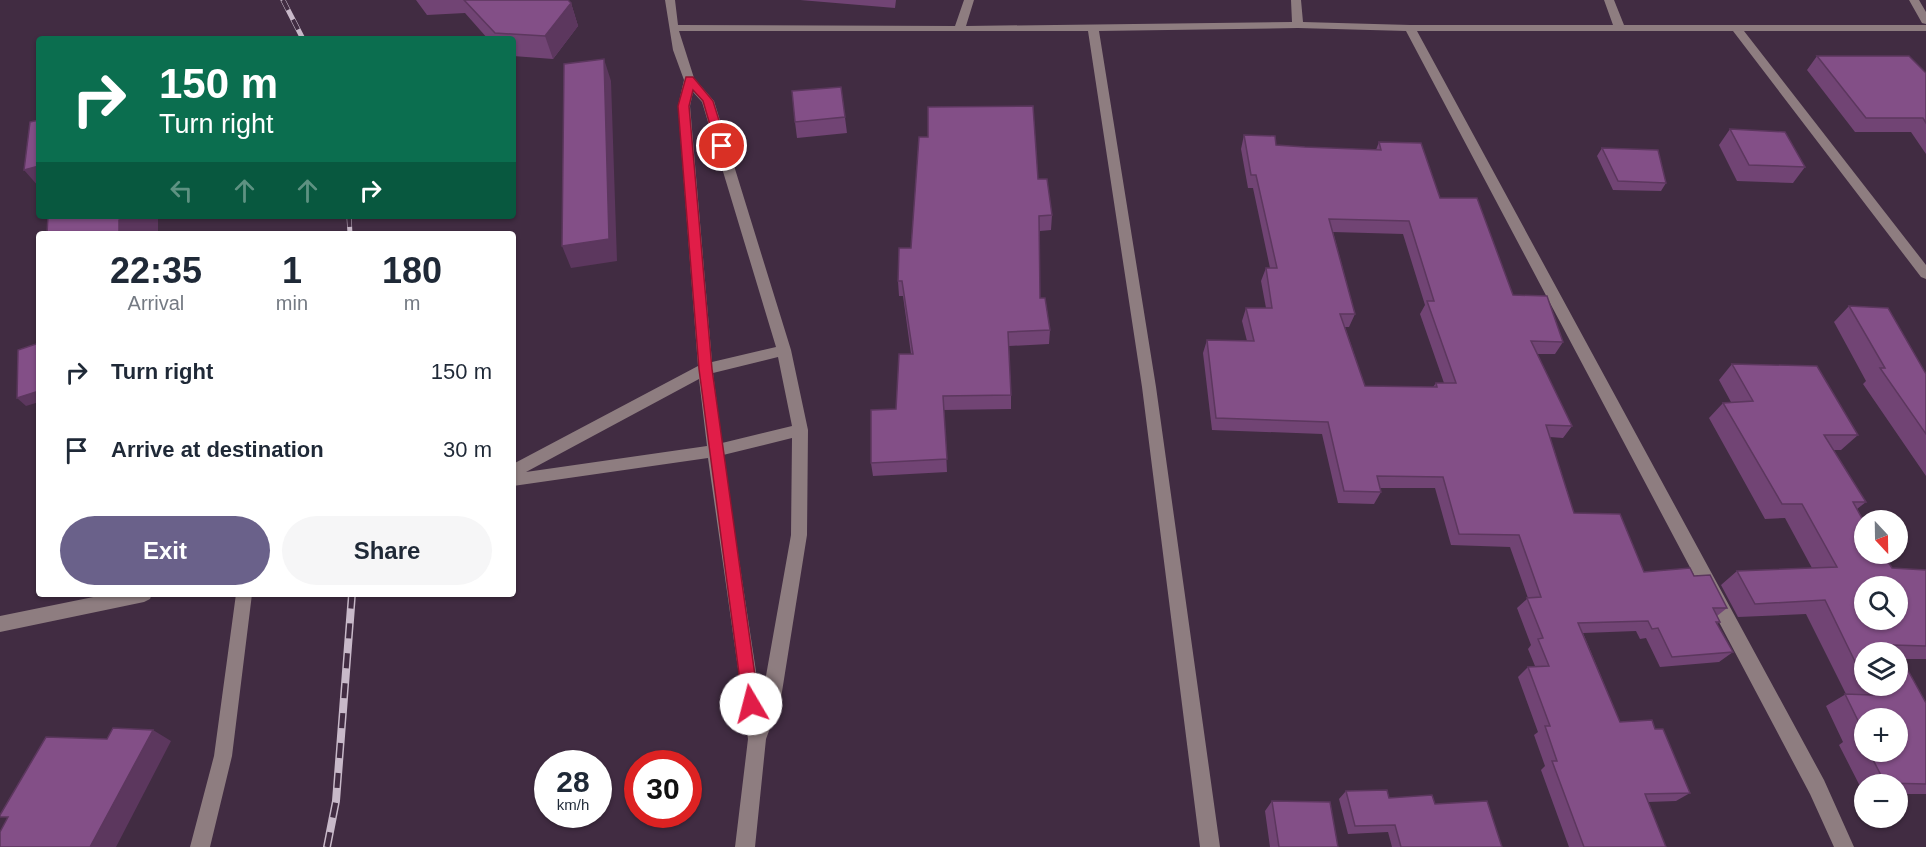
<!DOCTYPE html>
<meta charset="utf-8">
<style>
:root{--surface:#fff;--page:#f6f6f7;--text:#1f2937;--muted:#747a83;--accent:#6a618a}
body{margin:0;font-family:Arial,sans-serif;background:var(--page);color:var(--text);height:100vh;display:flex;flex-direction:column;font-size:22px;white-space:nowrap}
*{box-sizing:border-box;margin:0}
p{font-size:20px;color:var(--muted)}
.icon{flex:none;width:33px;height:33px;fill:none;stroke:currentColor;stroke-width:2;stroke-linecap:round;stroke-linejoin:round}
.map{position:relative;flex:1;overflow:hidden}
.panel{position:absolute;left:36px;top:231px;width:480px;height:366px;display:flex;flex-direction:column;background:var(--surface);border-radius:6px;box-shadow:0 2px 4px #0004}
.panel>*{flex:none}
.top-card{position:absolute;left:36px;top:36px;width:480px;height:183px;border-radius:6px;box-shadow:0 2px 4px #0004;background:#0b6e4f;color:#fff;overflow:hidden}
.needle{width:39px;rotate:158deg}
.controls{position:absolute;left:1854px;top:510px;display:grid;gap:12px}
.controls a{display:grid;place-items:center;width:54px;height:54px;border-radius:50%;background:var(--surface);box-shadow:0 2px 4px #0004;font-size:30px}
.speed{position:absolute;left:534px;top:750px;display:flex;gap:12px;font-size:30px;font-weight:700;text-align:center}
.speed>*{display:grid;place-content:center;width:78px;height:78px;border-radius:50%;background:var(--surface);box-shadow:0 2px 4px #0004;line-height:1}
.speed small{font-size:15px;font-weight:400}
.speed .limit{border:9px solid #d22;background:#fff;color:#111}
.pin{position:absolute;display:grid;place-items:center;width:51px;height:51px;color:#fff;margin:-26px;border:3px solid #fff;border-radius:50%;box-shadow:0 2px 6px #0007}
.me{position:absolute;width:66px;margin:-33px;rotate:352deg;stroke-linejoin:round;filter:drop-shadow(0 0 4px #0008)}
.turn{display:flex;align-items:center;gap:21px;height:126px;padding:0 24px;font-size:27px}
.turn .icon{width:78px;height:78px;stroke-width:2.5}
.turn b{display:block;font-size:42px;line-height:51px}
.lanes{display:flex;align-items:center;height:57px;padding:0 24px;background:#0003;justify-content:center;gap:30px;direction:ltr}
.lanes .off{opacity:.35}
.eta{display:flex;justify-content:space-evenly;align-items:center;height:102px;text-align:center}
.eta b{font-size:36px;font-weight:800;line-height:42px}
.button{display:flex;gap:12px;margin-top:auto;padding:12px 24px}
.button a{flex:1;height:69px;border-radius:36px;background:var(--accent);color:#fff;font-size:24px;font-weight:800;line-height:69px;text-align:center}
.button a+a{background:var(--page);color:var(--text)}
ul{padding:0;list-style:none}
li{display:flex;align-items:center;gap:18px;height:78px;padding:0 24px}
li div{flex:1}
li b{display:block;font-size:22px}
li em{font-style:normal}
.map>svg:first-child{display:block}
</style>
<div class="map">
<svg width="1926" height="847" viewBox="0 0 1926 847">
<rect width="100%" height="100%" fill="#412c42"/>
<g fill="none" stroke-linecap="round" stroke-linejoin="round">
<path fill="#8e7d80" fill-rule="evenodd" d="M665,0H675L678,25L955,26L964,0H974L966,26L1292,22L1291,0H1301L1303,22L1410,25H1613L1604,0H1614L1624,25H1926V31H1744L1926,265V279L1921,277L1733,31H1417L1824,780L1854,847H1834L1810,794L1406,31L1298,28L1099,31L1156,387L1220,847H1200L1142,387L1088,31H679L694,78L714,101L791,350L808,430L807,535L781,698L766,739L755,847H735L748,739L708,458L513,486V464L698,366L678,106L684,80L673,50ZM693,92L702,102L776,347L712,362L690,106ZM778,357L792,426L722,443L713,373ZM699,379L707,446L526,472ZM792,438L791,535L761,704L723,455Z
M1909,0H1919L1926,12V24L1922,23Z
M108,594H152L150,599L144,602L0,632V616Z
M236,594H252L232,756L210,847H190L214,756Z"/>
<defs>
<path id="rail-far1" d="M283,0L303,39
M349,216L350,234"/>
<path id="rail" d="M327,847L336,801L352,594"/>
</defs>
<use href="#rail-far1" stroke="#c8b9c9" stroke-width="5"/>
<use href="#rail" stroke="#c8b9c9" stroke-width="8"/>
<use href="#rail-far1" stroke="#412c42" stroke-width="4" stroke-dasharray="11" stroke-linecap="butt"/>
<use href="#rail" stroke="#412c42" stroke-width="5" stroke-dasharray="15" stroke-linecap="butt"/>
</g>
<path fill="#714474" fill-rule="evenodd" d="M416,0H568L571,3L578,26L553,59L513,56V39H488L465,13L427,15Z
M800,0H896L895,8Z
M1817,56L1926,73V154L1911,132H1855L1807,70Z
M841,87L847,133L797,138L795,122Z
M1730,129L1805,167L1793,183L1737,181L1719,145Z
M1244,135L1276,145L1305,147L1376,150L1379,142L1440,198L1513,295L1563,342L1555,354H1537L1572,426L1563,438L1550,437L1574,513L1644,572L1694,576L1727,608L1717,616L1720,622L1717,624L1733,652L1719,662L1660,667L1646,638L1640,639L1636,631L1583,633L1620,722L1655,729L1690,793L1676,801L1648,802L1666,847H1569L1541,770L1545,766L1534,735L1538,732L1518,677L1528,667L1535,666L1528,649L1531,645L1517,608L1528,598L1510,547L1451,545L1435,488H1380L1381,492L1374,504L1338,503L1322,434L1212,430L1203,353L1207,340L1247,341L1242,321L1246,308H1266L1261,281L1266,268H1270L1253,188H1248L1241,149ZM1333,232L1403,234L1425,305L1420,314L1444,383H1436L1433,387L1365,386L1345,327H1349L1355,314Z
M928,137L1038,179L1052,215L1051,230L1040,231V298L1050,330L1049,344L1009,346L1011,395V409L944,410L947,472L873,476L871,463L896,409L911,354L903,296H899L898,281L911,248Z
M1602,148L1666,183L1661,191L1613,190L1597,156Z
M1849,306L1926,374V476L1863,384L1866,381L1834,322Z
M1732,364L1858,435L1841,450H1833L1866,502L1857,509L1892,568L1926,570V659H1902L1926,703V794H1898V784H1864V794L1839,745L1843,742L1826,706L1846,694L1806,614L1738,617L1721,585L1737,571L1812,568L1785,518L1765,519L1709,418L1723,403L1731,402L1719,380ZM1864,652L1898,686H1864ZM1864,718L1898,752H1864Z
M1346,791L1435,804L1502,847H1392L1388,832L1348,834L1339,799Z
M1272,801L1338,847H1270L1265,811Z"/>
<path fill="#5c375e" d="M571,3L578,26L553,59L545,36Z
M604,59L611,81L617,261L571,268L562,246Z
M39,166V187L24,170Z
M134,216H158V234H113L119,220Z
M39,391V402L26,406L17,398Z
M153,730L171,741L116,847H90Z"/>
<path fill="#834f87" stroke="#5c375e" stroke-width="1.5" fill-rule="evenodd" d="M464,0H568L571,3L545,36L495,33Z
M1817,56H1909L1926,73V123L1923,118H1866Z
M604,59L609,239L562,246L564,64Z
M841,87L845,117L795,122L792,91Z
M1033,106L1038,179H1047L1052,215L1039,216L1040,298H1045L1050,330L1008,332L1011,395L943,396L947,459L871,463V410L896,409L899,354H913L902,281H898L899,248H911L919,137H928V107Z
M39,120V166L24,170L30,122Z
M1730,129L1785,132L1805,167L1749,165Z
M1244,135L1275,136L1276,145L1305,147L1381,150L1379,142L1421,143L1440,198H1477L1513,295L1547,296L1563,342L1531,341L1572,426L1546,425L1574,513L1620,514L1644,572L1690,568L1694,576L1710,575L1727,608H1713L1720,622H1716L1733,652L1672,657L1658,628L1652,629L1648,621L1578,623L1620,722L1652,720L1655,729H1663L1690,793L1645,794L1666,847H1584L1552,761H1557L1545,726H1550L1528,667L1549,666L1538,639L1543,638L1527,598L1541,597L1519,535L1459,534L1443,477L1377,476L1381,492L1344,491L1328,422L1216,418L1207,340L1254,341L1246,308H1272L1266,268H1277L1256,175H1251ZM1329,219L1409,221L1434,301H1427L1456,383H1436L1437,387L1365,386L1340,314H1355Z
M1602,148L1658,150L1666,183L1618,181Z
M48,216H134L119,220V232L113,234H47Z
M1849,306L1888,308L1926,374V434L1880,368H1885Z
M39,343V391L17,398L18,350Z
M1732,364L1817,366L1858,435H1824L1866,502H1853L1864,522V554H1883L1892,568L1926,570V646L1894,645L1926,703V784L1885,783L1869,752H1898V718H1864V733L1845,694L1872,695L1867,686H1898V652H1864V680L1825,600L1755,604L1737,571L1837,567L1802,504H1782L1723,403L1753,401ZM1864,586H1898V620H1864Z
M113,728L153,730L90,847H0V832L8,817H0V815L46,737L107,739Z
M1860,733H1864V743Z
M1387,790L1389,798L1432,795L1435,804L1487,801L1502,847H1401L1395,825L1355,826L1346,791Z
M1272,801L1330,802L1338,847H1279Z"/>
<path fill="#e11d48" stroke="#92132f" stroke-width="1.5" d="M686,77H693L713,101L727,146L722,149L716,146L703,101L693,90L689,106L712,369L759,704L757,709L751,712L745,709L743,704L699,369L678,106Z"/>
</svg>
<div class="controls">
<a><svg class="needle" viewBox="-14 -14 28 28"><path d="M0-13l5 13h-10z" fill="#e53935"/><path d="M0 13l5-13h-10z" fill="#747a83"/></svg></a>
<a><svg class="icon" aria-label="search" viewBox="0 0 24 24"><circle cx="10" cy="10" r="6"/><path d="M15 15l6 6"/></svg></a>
<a><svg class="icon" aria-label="layers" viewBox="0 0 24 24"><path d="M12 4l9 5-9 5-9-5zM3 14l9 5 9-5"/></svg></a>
<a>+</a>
<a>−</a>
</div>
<div class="speed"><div>28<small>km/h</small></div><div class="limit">30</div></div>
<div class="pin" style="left:722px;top:146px;background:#d93025"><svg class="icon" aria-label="arrive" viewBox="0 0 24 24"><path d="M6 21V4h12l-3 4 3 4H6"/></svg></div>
<svg class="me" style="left:751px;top:704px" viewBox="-20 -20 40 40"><circle r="19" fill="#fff"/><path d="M0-13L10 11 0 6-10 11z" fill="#e11d48"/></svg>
<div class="top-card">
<div class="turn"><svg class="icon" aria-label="right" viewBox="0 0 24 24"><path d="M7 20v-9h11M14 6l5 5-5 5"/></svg><div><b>150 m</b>Turn right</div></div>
<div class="lanes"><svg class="icon off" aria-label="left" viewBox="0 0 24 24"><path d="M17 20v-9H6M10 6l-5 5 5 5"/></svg><svg class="icon off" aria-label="ahead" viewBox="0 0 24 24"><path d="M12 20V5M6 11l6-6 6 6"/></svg><svg class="icon off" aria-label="ahead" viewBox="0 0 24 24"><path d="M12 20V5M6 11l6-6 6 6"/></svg><svg class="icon" aria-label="right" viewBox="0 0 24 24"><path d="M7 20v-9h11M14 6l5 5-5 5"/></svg></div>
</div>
<section class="panel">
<div class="eta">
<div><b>22:35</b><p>Arrival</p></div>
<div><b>1</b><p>min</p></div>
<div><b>180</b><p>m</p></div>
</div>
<ul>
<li><svg class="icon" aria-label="right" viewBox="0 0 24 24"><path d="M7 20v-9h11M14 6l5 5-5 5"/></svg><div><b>Turn right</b></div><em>150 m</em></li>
<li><svg class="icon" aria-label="arrive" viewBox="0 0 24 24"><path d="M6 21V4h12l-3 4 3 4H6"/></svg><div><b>Arrive at destination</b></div><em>30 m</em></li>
</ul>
<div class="button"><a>Exit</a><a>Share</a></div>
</section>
</div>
